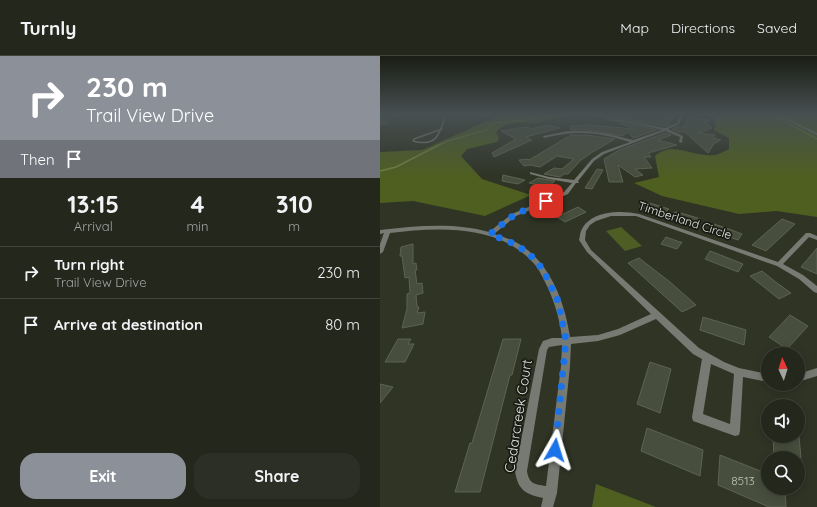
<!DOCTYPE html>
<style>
:root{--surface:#23271c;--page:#2b2f25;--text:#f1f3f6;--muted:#a3a5a3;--line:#40443b;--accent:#8c9099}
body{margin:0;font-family:Quicksand,sans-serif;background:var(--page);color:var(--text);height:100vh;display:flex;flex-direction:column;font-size:15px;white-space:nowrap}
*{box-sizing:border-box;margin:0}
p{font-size:13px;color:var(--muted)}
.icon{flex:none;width:22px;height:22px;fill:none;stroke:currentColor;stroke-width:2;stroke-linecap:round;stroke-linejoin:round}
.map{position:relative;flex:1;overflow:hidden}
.panel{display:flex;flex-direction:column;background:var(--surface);width:380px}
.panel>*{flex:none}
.banner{background:#8c9099;color:#fff;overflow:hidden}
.needle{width:26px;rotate:356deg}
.controls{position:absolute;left:381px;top:291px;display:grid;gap:8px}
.controls a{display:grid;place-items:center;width:44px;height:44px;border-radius:50%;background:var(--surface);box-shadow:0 2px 10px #0003,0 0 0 1px var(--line);font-size:20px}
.pin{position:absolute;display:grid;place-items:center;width:34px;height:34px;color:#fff;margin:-17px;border-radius:8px;box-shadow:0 2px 6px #0006}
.me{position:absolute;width:44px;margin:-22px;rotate:6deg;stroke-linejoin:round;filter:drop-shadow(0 0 3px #0008)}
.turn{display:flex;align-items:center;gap:14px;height:84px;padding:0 20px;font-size:18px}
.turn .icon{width:52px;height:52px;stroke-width:2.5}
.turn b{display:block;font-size:28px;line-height:34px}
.then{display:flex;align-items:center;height:38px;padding:0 20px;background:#0003;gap:8px;font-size:15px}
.eta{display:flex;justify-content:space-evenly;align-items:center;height:68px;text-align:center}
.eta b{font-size:24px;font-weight:700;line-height:28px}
.primary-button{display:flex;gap:8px;margin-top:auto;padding:8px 20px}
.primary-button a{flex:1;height:46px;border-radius:16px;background:var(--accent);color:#fff;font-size:16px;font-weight:700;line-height:46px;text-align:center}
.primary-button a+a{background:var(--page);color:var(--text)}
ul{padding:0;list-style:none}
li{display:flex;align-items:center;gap:12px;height:52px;padding:0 20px;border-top:1px solid var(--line)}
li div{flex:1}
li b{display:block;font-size:15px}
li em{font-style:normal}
header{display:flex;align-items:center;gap:24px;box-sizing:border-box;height:56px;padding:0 20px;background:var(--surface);border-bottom:1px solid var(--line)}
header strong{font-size:19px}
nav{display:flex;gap:22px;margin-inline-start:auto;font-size:14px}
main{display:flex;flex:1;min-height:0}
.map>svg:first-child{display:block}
</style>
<header>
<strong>Turnly</strong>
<nav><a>Map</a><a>Directions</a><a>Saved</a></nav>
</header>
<main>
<section class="panel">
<div class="banner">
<div class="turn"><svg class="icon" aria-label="right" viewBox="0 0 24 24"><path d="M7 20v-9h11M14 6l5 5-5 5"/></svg><div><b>230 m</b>Trail View Drive</div></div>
<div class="then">Then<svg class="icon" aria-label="arrive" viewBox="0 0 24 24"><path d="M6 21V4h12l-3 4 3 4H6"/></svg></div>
</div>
<div class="eta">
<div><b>13:15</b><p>Arrival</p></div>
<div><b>4</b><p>min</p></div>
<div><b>310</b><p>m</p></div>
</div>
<ul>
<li><svg class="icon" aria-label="right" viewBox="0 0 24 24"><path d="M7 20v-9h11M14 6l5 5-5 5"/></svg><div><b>Turn right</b><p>Trail View Drive</p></div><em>230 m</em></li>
<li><svg class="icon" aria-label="arrive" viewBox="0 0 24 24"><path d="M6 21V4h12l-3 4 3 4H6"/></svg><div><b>Arrive at destination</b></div><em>80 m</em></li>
</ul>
<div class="primary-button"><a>Exit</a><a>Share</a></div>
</section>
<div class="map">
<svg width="437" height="451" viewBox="0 0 437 451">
<rect width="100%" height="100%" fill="#2f3425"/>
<path fill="#4d5d24" d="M241,171L262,190L245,195L226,175Z"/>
<path fill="#4e5f20" d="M123,58H189C180,61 170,64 161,66C147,69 124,62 116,77L119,82L117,86L87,93L81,100L102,123L151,139L105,160L33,145L0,147V96L42,94Z
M325,58H359L386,61L390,58H437V161L397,155L359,158L282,140L254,127L279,121L275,100C293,84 314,102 335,99C339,98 345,95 349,93V82L334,74L336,68L333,62Z
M216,428L276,451H212Z"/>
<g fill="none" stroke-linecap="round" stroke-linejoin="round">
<path stroke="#708243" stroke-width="1" d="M391,58L437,83
M57,90L68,85L106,74L109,72V69L114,67L154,63L175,58"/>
<path stroke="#708243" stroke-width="1.5" d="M0,115L16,111L59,89"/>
</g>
<path fill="#484e3d" stroke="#5d6352" d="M5,58H13L7,68L0,69V65Z
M216,58H297L288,68L289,69L285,70L233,62L232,63V65Z
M307,61L330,64L326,66L332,72L319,77L335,79L333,82L341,84L332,89H333L328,97L305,76H299L292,73L297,70L302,72L306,67Z
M239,67L259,69L277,74L253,82L248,76L242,80L208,74H191L190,70L210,69L255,73Z
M167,69L180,72L146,81L152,84L114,101L112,97L136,83L121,75L139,72L147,71L151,73Z
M285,77L291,79L278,84L297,89L268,97L271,101H264L272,112L255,113L263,119L255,121L238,109L243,126H229L224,103L239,94Z
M191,79H207L235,83L211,97L201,104L188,118H184L180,121L164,118L174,112L182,113L194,103L177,100L160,111L150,109L144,110L139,104L148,103L149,104Z
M217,113L223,114L212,133L205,132Z
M123,119L145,124L138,128L122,125Z
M158,122L169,124L175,125L168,131L149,127Z
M264,146L273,148L289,153L283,158L259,151Z
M198,151L206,156L185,166L177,161Z
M295,156L301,157L321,163L316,169H314L290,161Z
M402,163L415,168L386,195L372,189Z
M334,168L349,173L362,178L358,184L329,174Z
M286,181L300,186H302L297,193L281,188Z
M33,188V208L36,207L37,214H35L37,228L42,227L43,237L36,239L37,251H39L37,257L45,256L43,268L22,272L27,253V238L30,237L29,221L25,222L22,200H20L21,191Z
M437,192V218L421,211Z
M330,195L338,198L363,208L358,216L325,203Z
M259,202L290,226L316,249L302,256L248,207Z
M382,215L397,227L411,237L399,243L370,220Z
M410,259L428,270L407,293L389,281Z
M323,261L366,274L364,289L320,274Z
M18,283H31L28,288H34L25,306H5Z
M123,283H141L132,319H130L100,436H75L90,387H92Z
M270,306L291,313L280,357L257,348Z
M0,328L13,331L0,347Z
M267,372L323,394L320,420L261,395Z
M393,380H419L421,402L394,401Z
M340,399L388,418V432H405L406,451H389L338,429Z"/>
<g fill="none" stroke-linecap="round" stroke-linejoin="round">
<path stroke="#777a72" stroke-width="1.5" d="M62,73L34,83L33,85C58,92 60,76 66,58"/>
<path fill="#777a72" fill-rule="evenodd" d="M103,58H106V59L105,60Z
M301,58H303L299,68L288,73L303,80L302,87L299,86L300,81L285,75L224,98L214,105L198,125L199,127H196L188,138L136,160L114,178C124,181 136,185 145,192C172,212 185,248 190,281L218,279L238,273L271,258L207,196L199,184C200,181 200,177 201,175C210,154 241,154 259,158L398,206L426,177H430L437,180V184L429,181L403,208L423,219L437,230V237L434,236L419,223L397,210L256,160H231L216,165L210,169L206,175L205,184L211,194L319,292L344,306L359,312L388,318V326L363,321L360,375L359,379L355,380L313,365L312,361L322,303L313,298L276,263L240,279L218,285L191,288L190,310L177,437L173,451H161L163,442C145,438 138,434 135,415L159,293L163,285L172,282H182C180,264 175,248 168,232C164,224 161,217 156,210C122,168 59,171 10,177L3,196L0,198V188L4,177L0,178V174C35,170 74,166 109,176L132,158L184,136L192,127L169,123L150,118V116L169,121L194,124L212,103L222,96L250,86C217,76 198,74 164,82L163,80L188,75H208L228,78L253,84L282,74L259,68L234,65L233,63L259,67L285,72L297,67ZM182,289L181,310L166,430C154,428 149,428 147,415L167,294L169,291ZM331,308L354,318L350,368L323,358Z
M437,312V320L418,326V318Z"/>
<path fill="#777a72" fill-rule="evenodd" d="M394,58H398L437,77V79Z"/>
</g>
<linearGradient id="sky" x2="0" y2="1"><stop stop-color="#1a1d14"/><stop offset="0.48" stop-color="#475051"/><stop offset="1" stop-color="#475051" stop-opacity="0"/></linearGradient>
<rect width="437" height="121" fill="url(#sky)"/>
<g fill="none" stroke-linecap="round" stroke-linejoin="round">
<path stroke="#1a73e8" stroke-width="7" stroke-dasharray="0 12.6" d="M166,145L134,159L110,178L137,189L149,198L158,207L165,218L178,245L186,284L175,394"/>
</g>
<g text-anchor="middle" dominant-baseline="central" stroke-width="3.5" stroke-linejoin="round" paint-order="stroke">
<g font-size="12" fill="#e4e7de" stroke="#181b14">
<text transform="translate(305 164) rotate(18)">Timberland Circle</text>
</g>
<g font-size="12" fill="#bdc1b6">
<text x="363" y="424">8513</text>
</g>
<g font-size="14" fill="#e4e7de" stroke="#181b14">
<text transform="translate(138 360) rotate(-81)">Cedarcreek Court</text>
</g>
</g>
</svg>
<div class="controls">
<a><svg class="needle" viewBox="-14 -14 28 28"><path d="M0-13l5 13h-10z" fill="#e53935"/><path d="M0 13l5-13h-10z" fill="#a3a5a3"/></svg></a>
<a><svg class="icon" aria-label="sound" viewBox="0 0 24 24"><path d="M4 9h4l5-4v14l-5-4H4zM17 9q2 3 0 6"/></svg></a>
<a><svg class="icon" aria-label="search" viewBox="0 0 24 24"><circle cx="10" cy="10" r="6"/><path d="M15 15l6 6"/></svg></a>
</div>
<div class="pin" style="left:166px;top:145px;background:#d93025"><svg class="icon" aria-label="arrive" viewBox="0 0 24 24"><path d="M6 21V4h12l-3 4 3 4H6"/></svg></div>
<svg class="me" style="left:175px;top:394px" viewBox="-20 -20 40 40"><path d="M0-17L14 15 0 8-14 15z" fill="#1a73e8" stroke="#fff" stroke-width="4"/></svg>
</div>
</main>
